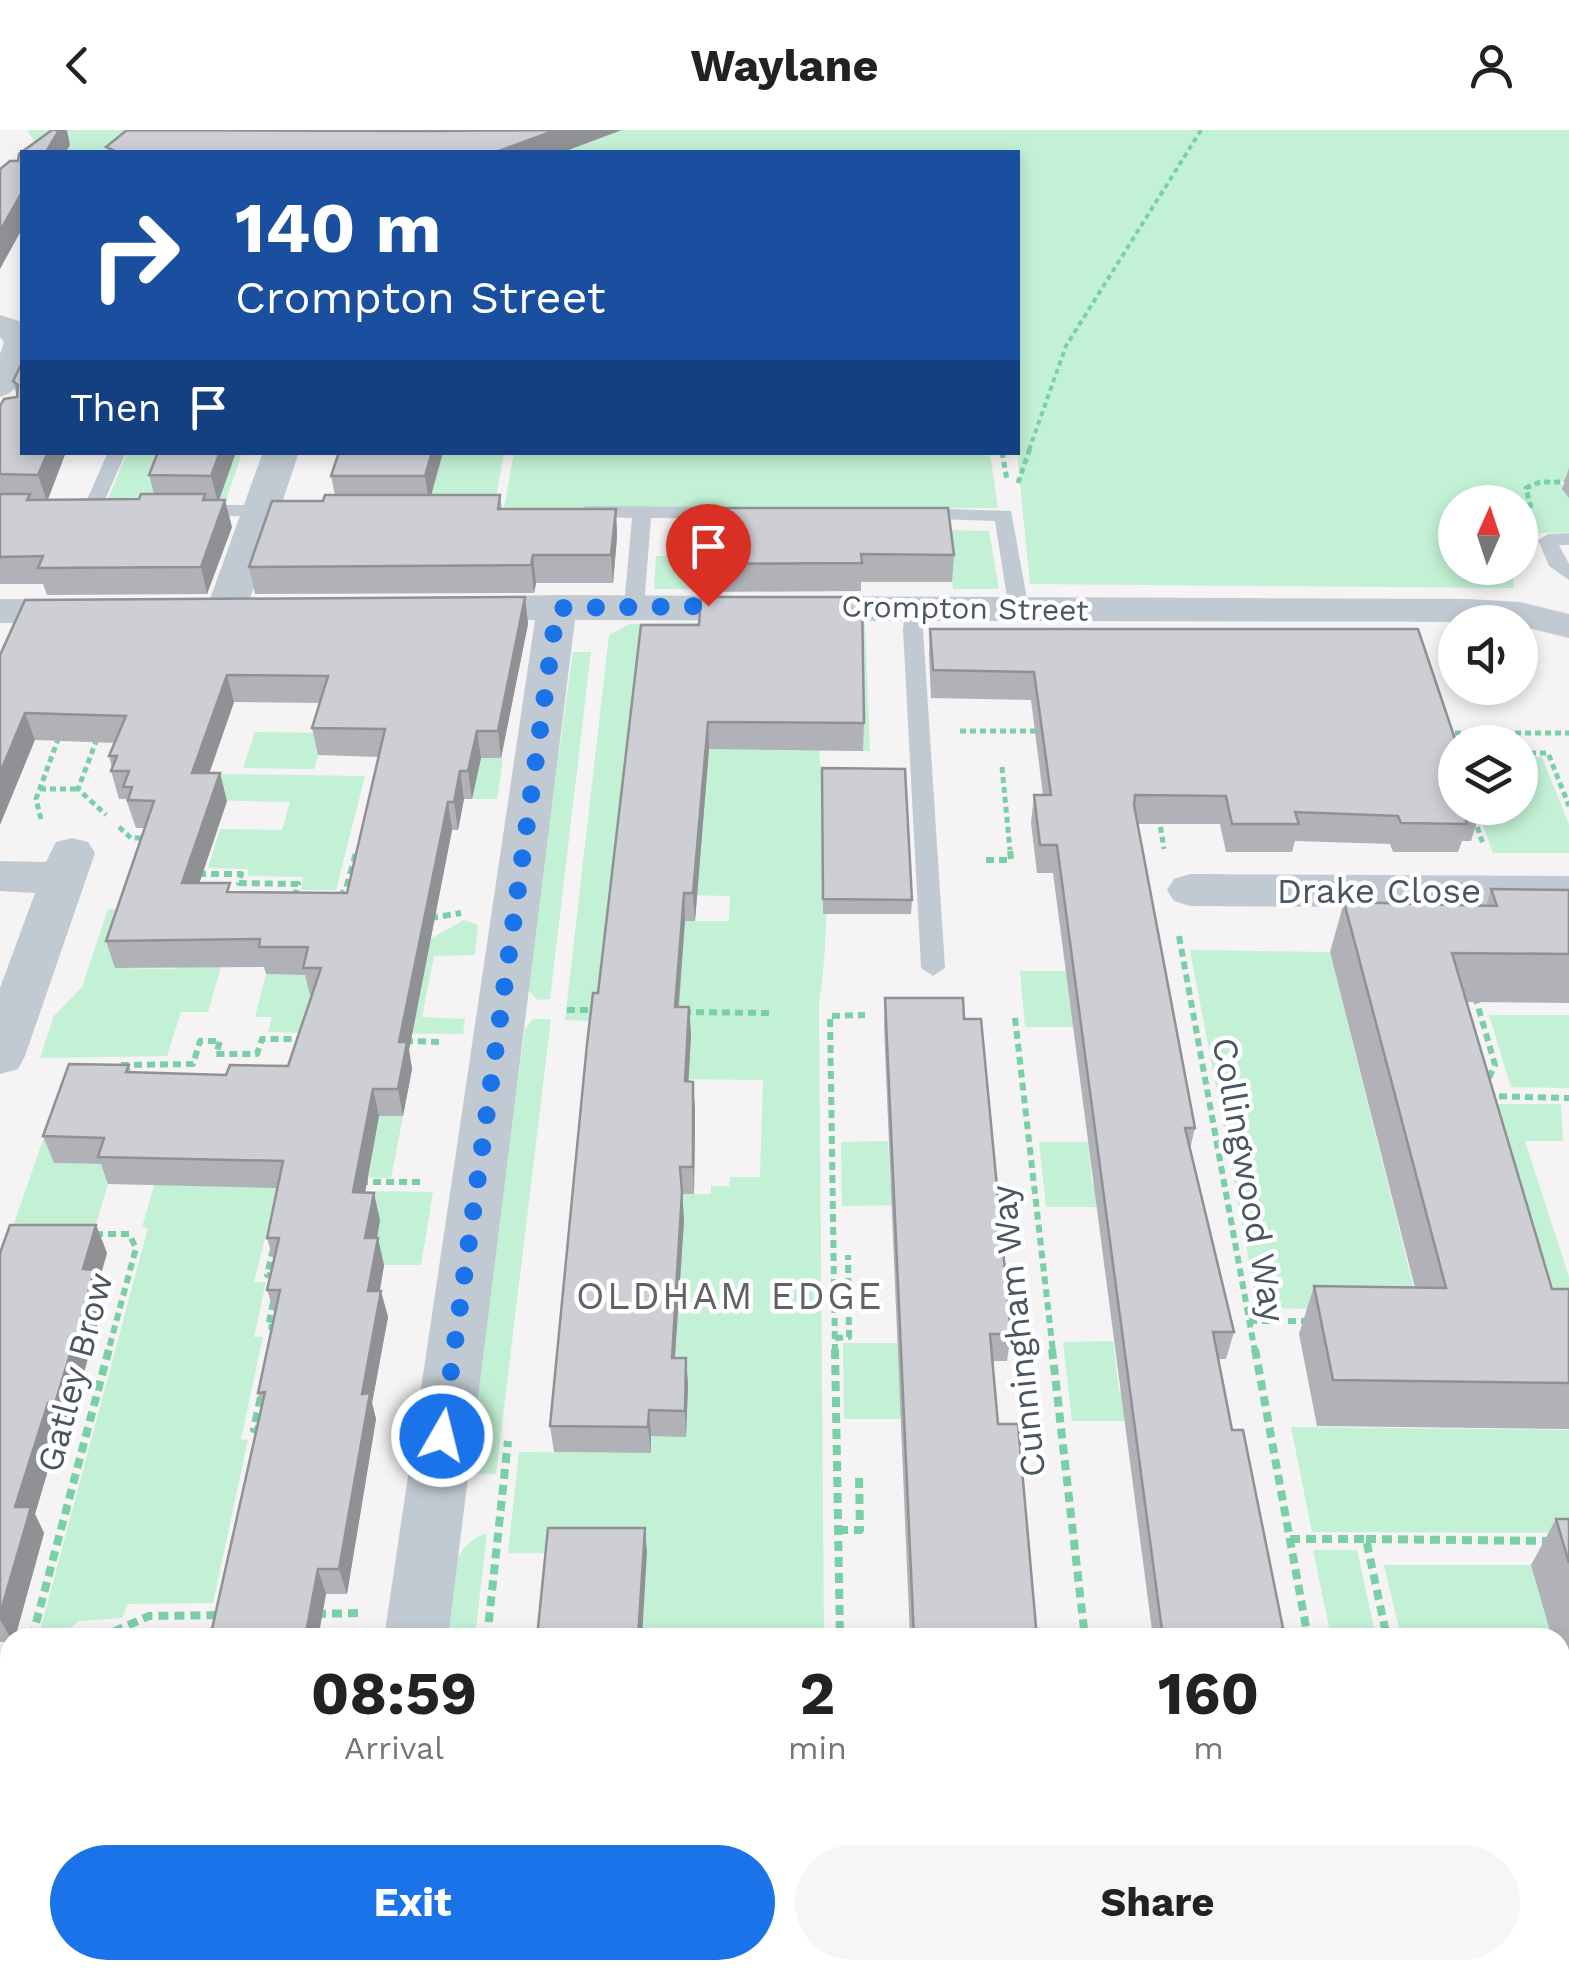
<!DOCTYPE html>
<style>
:root{--surface:#fff;--page:#f6f6f6;--text:#222;--muted:#767676;--accent:#1a73e8}
body{margin:0;font-family:"Work Sans",sans-serif;background:var(--page);color:var(--text);height:100vh;display:flex;flex-direction:column;font-size:38px;white-space:nowrap}
*{box-sizing:border-box;margin:0}
p{font-size:32px;color:var(--muted)}
.icon{flex:none;width:55px;height:55px;fill:none;stroke:currentColor;stroke-width:2;stroke-linecap:round;stroke-linejoin:round}
.map{position:relative;flex:1;overflow:hidden}
.sheet{position:absolute;left:0px;top:1498px;width:1570px;height:352px;display:flex;flex-direction:column;background:var(--surface);border-radius:30px 30px 0 0;box-shadow:0 5px 15px #0003}
.sheet>*{flex:none}
.banner{position:absolute;left:20px;top:20px;width:1000px;height:305px;border-radius:0px;box-shadow:0 5px 15px #0003;background:#1a4fa0;color:#fff;overflow:hidden}
.needle{width:65px;rotate:3deg}
.controls{position:absolute;left:1438px;top:355px;display:grid;gap:20px}
.controls a{display:grid;place-items:center;width:100px;height:100px;border-radius:50%;background:var(--surface);box-shadow:0 5px 15px #0003;font-size:50px}
.pin{position:absolute;display:grid;place-items:center;width:85px;height:85px;color:#fff;margin:-102px -42px;border-radius:50% 50% 50% 0;rotate:-45deg;box-shadow:0 0 10px #0007}
.pin .icon{rotate:45deg}
.me{position:absolute;width:110px;margin:-55px;rotate:8deg;stroke-linejoin:round;filter:drop-shadow(0 0 8px #0008)}
.turn{display:flex;align-items:center;gap:35px;height:210px;padding:0 50px;font-size:45px}
.turn .icon{width:130px;height:130px;stroke-width:2.5}
.turn b{display:block;font-size:70px;line-height:85px}
.then{display:flex;align-items:center;height:95px;padding:0 50px;background:#0003;gap:20px;font-size:38px}
.eta{display:flex;justify-content:space-evenly;align-items:center;height:170px;text-align:center}
.eta b{font-size:60px;font-weight:700;line-height:70px}
.cta{display:flex;gap:20px;margin-top:auto;padding:20px 50px}
.cta a{flex:1;height:115px;border-radius:60px;background:var(--accent);color:#fff;font-size:40px;font-weight:700;line-height:115px;text-align:center}
.cta a+a{background:var(--page);color:var(--text)}
header{display:flex;justify-content:space-between;align-items:center;height:130px;padding:0 50px;background:var(--surface);font-size:45px;font-weight:700}
.map>svg:first-child{display:block}
</style>
<header><svg class="icon" aria-label="back" viewBox="0 0 24 24"><path d="M15 5l-7 7 7 7"/></svg>Waylane<svg class="icon" aria-label="person" viewBox="0 0 24 24"><circle cx="12" cy="8" r="4"/><path d="M4 21q1-7 8-7t8 7"/></svg></header>
<div class="map">
<svg width="1569" height="1849" viewBox="0 0 1569 1849">
<rect width="100%" height="100%" fill="#f5f3f3"/>
<path fill="#c3f1d5" fill-rule="evenodd" d="M27,0H325L134,22H41Z
M583,0H1569V351L1560,352L1569,368V402L1520,404V372H1455V438H1512L1514,458L1030,454L1017,323L1018,22H565L570,20L561,15Z
M514,322L990,323L998,378H504Z
M127,323H242L224,376H105Z
M427,323H504L494,378L428,376Z
M946,400L989,401L999,459H953Z
M656,426H705L704,452H694V459H654Z
M771,492L768,620H794L792,493L865,494L870,621H819C827,703 831,793 819,875L824,1507H642L647,1424L508,1423L519,1322L651,1323L655,1217L676,1216L682,1064H711V1056H729L730,1047H760L763,950L670,949L596,891L565,890L609,505L629,494ZM685,765L730,766L729,791H685L681,846Z
M573,522H591L550,869L538,870L526,858Z
M255,602L325,603L314,639L243,638Z
M1520,627H1542L1569,694V723H1493L1477,678H1520Z
M442,628H503L497,669H472L479,639Z
M209,644L365,646L336,760H301L303,747L248,746V739L208,738L220,699L282,700L290,672L200,670Z
M108,779L135,780L116,838L175,839L180,826L224,827L208,882H181L167,926L40,928L54,886L82,857Z
M464,790L478,795L475,825L434,826L422,887L465,889L463,904L352,903L430,809Z
M1190,820L1330,822L1419,1180L1258,1178Z
M1020,841H1067L1070,877H1087L1089,897H1025Z
M266,844L315,845L300,903L268,902L272,887H255Z
M1489,885H1569V958L1511,957Z
M533,889H551L496,1344H476L465,1325L525,899Z
M60,961L54,1033L114,1035L95,1097L12,1099Z
M1495,974H1561L1563,1011H1525L1569,1147V1179H1560Z
M346,986H403L391,1048L333,1047Z
M888,1011L890,1053H908L909,1075L842,1076L841,1012Z
M1039,1012H1088L1092,1053L1111,1054L1114,1077H1046Z
M160,1036L301,1058L299,1072H274L254,1152H266L254,1207H263L241,1309L248,1310L213,1473L128,1474L122,1488L79,1491L58,1507L38,1508L148,1098L142,1097Z
M365,1061L433,1062L421,1135H372L360,1090Z
M1113,1211L1119,1261H1139L1142,1291H1072L1063,1212Z
M843,1213H897L900,1262L921,1289H844Z
M1291,1297L1569,1300V1403L1312,1402Z
M487,1403L475,1507L445,1508C450,1469 444,1417 487,1403Z
M1313,1420H1357L1376,1507H1331Z
M1384,1435H1531L1552,1507H1401Z
M1560,1538L1569,1570V1849H1480L1478,1840H1560Z"/>
<g fill="none" stroke-linecap="round" stroke-linejoin="round">
<path stroke="#7ad0a6" stroke-width="4" stroke-dasharray="5 4" stroke-linecap="butt" d="M1029,320L1066,216L1201,0"/>
<path stroke="#7ad0a6" stroke-width="5" stroke-dasharray="6 4" stroke-linecap="butt" d="M1002,322L1007,350
M1018,353L1030,318
M1531,378L1526,358L1540,352H1569
M960,601H1043
M1445,603H1569
M97,609L78,659L106,685
M1520,623H1548L1569,676
M1002,637L1010,720
M40,659H78
M1471,678L1483,714
M1159,687L1164,719
M41,689L36,669L60,604
M119,697L131,708H147"/>
<path stroke="#7ad0a6" stroke-width="6" stroke-dasharray="8 5" stroke-linecap="butt" d="M986,730H1011L1010,718
M198,744H241L239,753L298,754L295,768H298
M339,767L346,759L357,719
M430,788L461,783
M1179,806L1255,1222
M1475,866L1495,935L1486,954
M567,880H596
M683,882L769,883
M1015,888L1053,1222
M405,911L442,912
M121,935L193,934L200,911H220L216,924H257L262,909H302
M1486,966L1569,968
M360,1052H423
M95,1104H129L136,1118L108,1222
M273,1119L267,1145L278,1146
M273,1172L268,1197H276L275,1201
M1249,1191H1308
M835,1208L849,1207L848,1125
M835,1222L830,886L865,885"/>
<path stroke="#7ad0a6" stroke-width="8" stroke-dasharray="10 6" stroke-linecap="butt" d="M835,1219L840,1508
M1052,1219L1085,1508
M1255,1219L1308,1508
M261,1267L254,1299L262,1301
M838,1400H860L859,1346
M1290,1409H1366L1387,1508
M1366,1409L1550,1411
M316,1484L358,1483
M32,1508L109,1219
M99,1508L149,1486L223,1485
M487,1508L508,1311
M0,1530H10
M0,1794H10
M234,1840L243,1849
M845,1840V1849
M1136,1840L1137,1849
M448,1849L449,1840"/>
<path fill="#c1cad2" fill-rule="evenodd" d="M108,322H126L100,381L98,385H84L82,381Z
M196,375H276L285,381L276,387L189,385V377Z
M586,376L736,377L745,383L736,389L651,388L644,476L634,482L624,476L632,388L579,386L577,382Z
M916,378L1011,381L1029,480L1026,484H1012L1009,480L995,391L909,388V380Z
M1569,403V415H1559L1569,434V450L1549,436L1538,410L1548,404Z
M916,470L926,476L923,499L945,838L933,846L921,838L903,499L906,476Z"/>
<path fill="#c1cad2" fill-rule="evenodd" d="M0,185L22,192C22,219 32,259 0,267V224L4,212L0,207Z
M263,322H299L246,480L240,488L226,492L212,488L206,480Z
M557,465L1468,469L1520,472L1569,484V508L1520,496V492L575,490L448,1508H384L535,490L461,491L447,487L441,479L447,471L461,467Z
M0,469H86L100,473L106,481L100,489L86,493H0Z
M72,708L88,712L95,723L25,926L18,939L0,944V858L35,763L0,761V731L46,732L56,712Z
M1190,744L1569,746V778L1190,776L1174,771L1167,760L1174,749Z
M336,1840H406V1849H334Z"/>
</g>
<path fill="#b0b2b7" fill-rule="evenodd" d="M22,233V322H66L47,370L139,369L154,364L149,345L236,322L219,370L232,397L207,464L47,465L43,454H0V276L17,267L13,251Z
M339,322H443L431,365H500L502,379H616L617,407L613,453H536L534,463L255,464L249,437L323,371L335,365L331,346Z
M1569,338V368L1562,359Z
M705,378L954,425L952,452H861V461L703,462L702,434Z
M525,467L528,494L501,628H481L472,669H464L458,700H452L409,920L412,939L403,986H379L365,1063L380,1090L377,1108L384,1135L380,1161L388,1187L372,1273L376,1289L347,1464H326L318,1508H210L262,1275L258,1263L275,1185L267,1160L274,1132L267,1108L277,1058L108,1054L101,1034L54,1033L43,1006L129,935L131,942L226,945L288,936L312,865H310L305,845L266,844L264,837L115,838L106,811L145,698H136L126,669H119L111,641L112,638L109,626L114,613L35,610L0,525ZM234,572L320,573L312,598L318,625L379,627L347,763L233,762L199,753L227,671L209,643Z
M699,495L864,593L863,621L709,619L695,791H685L679,877H689L691,905L688,951L693,952L695,980L694,1064H682L684,1090L675,1228H686L688,1255L686,1307L651,1306V1323L554,1322L550,1296L598,863Z
M930,499L1480,683L1471,711H1462L1458,722H1393L1390,714L1295,711L1292,722H1226L1220,694H1137L1195,998L1190,1019L1234,1202L1226,1229H1218L1232,1300L1285,1508H1153L1053,743H1037L1031,693L1034,665H1043L1031,570L931,568L929,526Z
M822,638L912,770L911,784H823Z
M1491,759L1569,760V873L1466,872L1552,1159H1569V1299L1317,1296L1299,1204L1314,1156L1415,1158L1330,822L1344,772L1486,776Z
M885,868L964,889L1011,1204L1007,1231H993L998,1294L1037,1508H910L884,896Z
M96,1095L107,1123L99,1151L105,1167L68,1300H60L35,1384L44,1403L15,1508H10V1512H0V1123Z
M1556,1389H1569V1570L1560,1538V1508H1552L1531,1435Z
M0,1545H10V1699H0Z"/>
<path fill="#909195" d="M59,0H67L70,15L66,22H46Z
M556,0H622L563,22H496Z
M22,62V99L0,139V101Z
M48,322H66L47,372L38,345Z
M220,322H236L218,373L211,346Z
M432,322H443L429,373L425,346Z
M225,370L232,397L207,464L201,437Z
M616,379L617,407L613,453L611,425Z
M533,425L536,453L534,463L531,435Z
M525,467L528,494L501,628L498,601Z
M227,545L234,572L200,670L192,643Z
M25,583L35,610L0,695V643Z
M708,592L709,619L695,791L693,763Z
M477,601L481,628L472,669L468,641Z
M460,641L464,669L458,700L454,672Z
M220,643L227,671L190,781L182,753Z
M448,672L452,700L409,920L412,939L403,986L398,959L399,912Z
M684,763L685,791L676,905L675,877Z
M689,877L691,905L687,979L685,951Z
M693,952L695,980L694,1064L693,1037Z
M373,959L379,986L360,1090L353,1062Z
M682,1062L684,1090L673,1255L672,1228Z
M374,1063L380,1090L372,1135L365,1108Z
M96,1095L107,1123L99,1151L105,1167L68,1300L55,1273L83,1139Z
M378,1108L384,1135L375,1188L368,1161Z
M381,1161L388,1187L372,1273L376,1289L347,1464L339,1439L362,1264Z
M686,1228L688,1255L686,1307L685,1281Z
M48,1273L60,1300L35,1384L44,1403L15,1508H11L0,1490V1484L15,1377Z
M649,1280L651,1306V1323L648,1297Z
M645,1398L647,1423L642,1508H638Z
M318,1439L326,1464L318,1508H305Z
M0,1664L10,1679V1699L0,1684Z"/>
<path fill="#cdcfd5" stroke="#909195" stroke-width="2.5" fill-rule="evenodd" d="M52,0H59L46,22H22V62L0,101V39L10,31H18L19,24Z
M127,0L430,1L556,0L496,22H117L106,17Z
M22,233V322H48L38,345L0,344V276L4,269L17,267L18,255L13,251Z
M158,322H220L211,346L149,345Z
M339,322H432L425,346H331Z
M0,364H30L27,370L139,369L141,364H205L203,370H225L201,437L38,438L43,426L0,427Z
M325,365H500L498,379H616L611,425H533L531,435L249,437L272,371H323Z
M705,378H948L954,425L861,424L862,433L702,434Z
M525,467L498,601H477L468,641H460L454,672H448L399,912H407L398,959H373L353,1062L374,1063L365,1108H378L368,1161H381L362,1264L370,1263L339,1439H318L305,1508H210L265,1262L258,1263L280,1160H267L279,1108H267L283,1031L98,1027L104,1008L43,1006L69,934L129,935L126,942L226,945L230,935L288,936L321,838H303L308,817H259L260,809L106,811L154,671L128,670L132,657H123L129,641H111L117,626H109L126,586L25,583L0,643V525L25,470ZM227,545L328,546L312,598L385,599L347,763L227,762L230,753H182L220,643H192Z
M701,467H862L864,593L708,592L693,763H684L675,877H689L685,951L693,952V1037H680L682,1062L672,1228H686L685,1281L649,1280L648,1297L550,1296L587,914L593,863H598L641,495H699Z
M930,499H1418L1456,612L1455,678H1478L1480,683H1464L1467,694L1401,693L1398,686L1295,682L1299,694H1232L1226,666L1135,665L1134,675L1195,998H1185L1234,1202H1213L1232,1300H1243L1285,1508H1163L1057,715H1040L1034,665H1051L1034,542L933,540Z
M822,638L905,639L912,770L823,769Z
M1491,759L1569,760V824L1452,823L1552,1159H1569V1253L1333,1250L1314,1156L1446,1158L1344,772L1497,776Z
M885,868H963L964,889H981L1011,1204H990L998,1294H1018L1037,1508H914Z
M10,1095H96L83,1139L94,1140L83,1182L55,1273H48L15,1377H31L0,1484V1123Z
M1556,1389H1569V1433Z
M548,1398H645L638,1508H537Z
M0,1545H10V1661H0Z
M504,1840H666L665,1849H503Z
M928,1840H1067L1068,1849H929Z
M0,1843H40L38,1849H0Z"/>
<g fill="none" stroke-linecap="round" stroke-linejoin="round">
<path stroke="#1a73e8" stroke-width="18" stroke-dasharray="0 32.4" d="M442,1306L557,478L708,476"/>
</g>
<g text-anchor="middle" dominant-baseline="central" stroke-width="9" stroke-linejoin="round" paint-order="stroke">
<g font-size="30" fill="#4a5661" stroke="#fff">
<text transform="translate(965 478) rotate(1)">Crompton Street</text>
</g>
<g font-size="35" fill="#4a5661" stroke="#fff">
<text x="1379" y="761">Drake Close</text>
<text transform="translate(1249 1050) rotate(80)">Collingwood Way</text>
<text transform="translate(1018 1201) rotate(-96)">Cunningham Way</text>
<text transform="translate(75 1242) rotate(-75)">Gatley Brow</text>
</g>
<g font-size="38" letter-spacing="2.5" fill="#5f6368" stroke="#fff">
<text x="730" y="1166">OLDHAM EDGE</text>
</g>
</g>
</svg>
<div class="controls">
<a><svg class="needle" viewBox="-14 -14 28 28"><path d="M0-13l5 13h-10z" fill="#e53935"/><path d="M0 13l5-13h-10z" fill="#767676"/></svg></a>
<a><svg class="icon" aria-label="sound" viewBox="0 0 24 24"><path d="M4 9h4l5-4v14l-5-4H4zM17 9q2 3 0 6"/></svg></a>
<a><svg class="icon" aria-label="layers" viewBox="0 0 24 24"><path d="M12 4l9 5-9 5-9-5zM3 14l9 5 9-5"/></svg></a>
</div>
<div class="pin" style="left:708px;top:476px;background:#d93025"><svg class="icon" aria-label="arrive" viewBox="0 0 24 24"><path d="M6 21V4h12l-3 4 3 4H6"/></svg></div>
<svg class="me" style="left:442px;top:1306px" viewBox="-20 -20 40 40"><circle r="17" fill="#1a73e8" stroke="#fff" stroke-width="3"/><path d="M0-11L8 9 0 5-8 9z" fill="#fff"/></svg>
<div class="banner">
<div class="turn"><svg class="icon" aria-label="right" viewBox="0 0 24 24"><path d="M7 20v-9h11M14 6l5 5-5 5"/></svg><div><b>140 m</b>Crompton Street</div></div>
<div class="then">Then<svg class="icon" aria-label="arrive" viewBox="0 0 24 24"><path d="M6 21V4h12l-3 4 3 4H6"/></svg></div>
</div>
<section class="sheet">
<div class="eta">
<div><b>08:59</b><p>Arrival</p></div>
<div><b>2</b><p>min</p></div>
<div><b>160</b><p>m</p></div>
</div>
<div class="cta"><a>Exit</a><a>Share</a></div>
</section>
</div>
